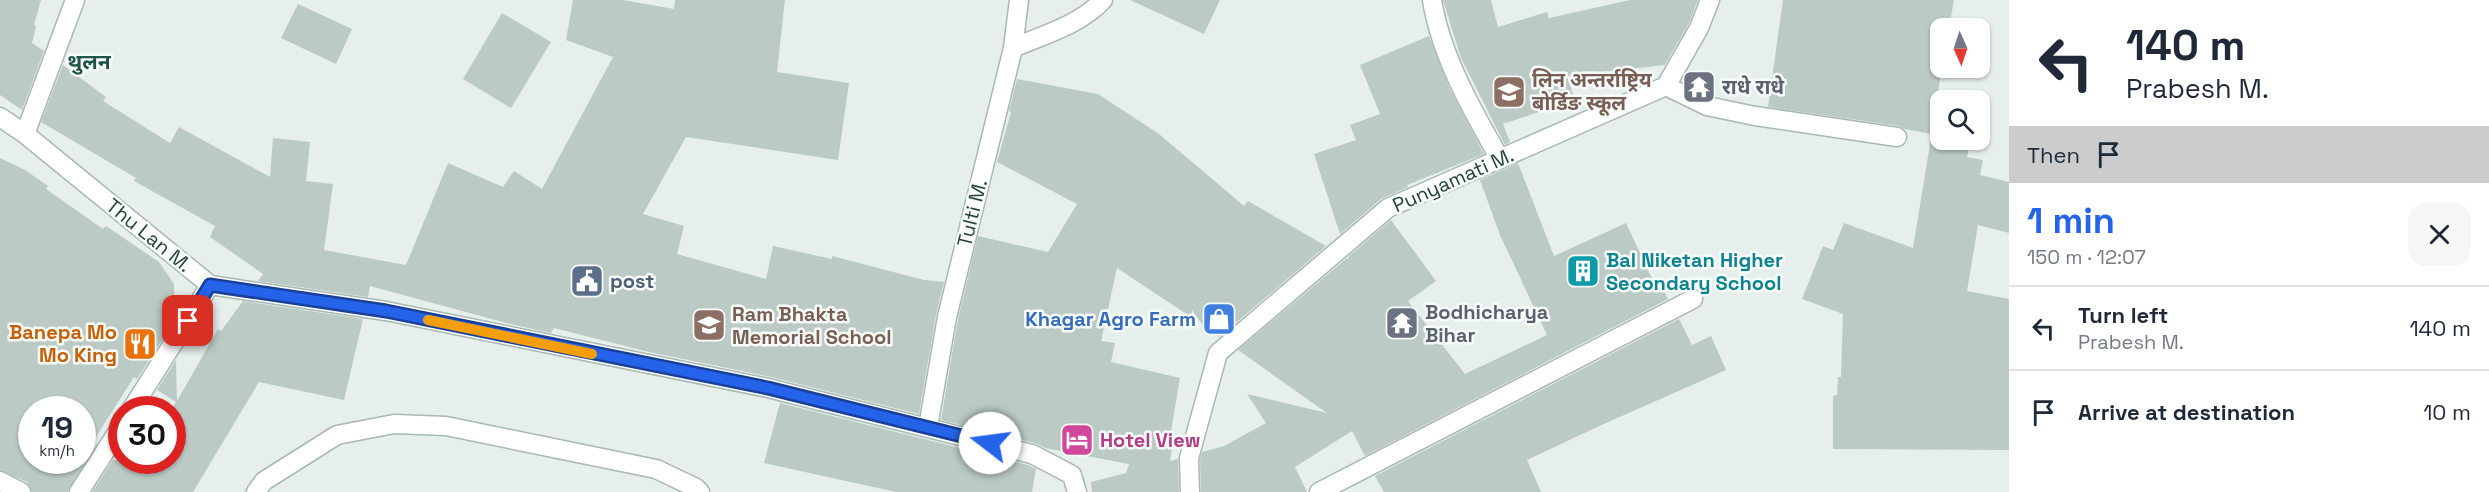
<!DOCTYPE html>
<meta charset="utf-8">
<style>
:root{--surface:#fff;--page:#f6f6f7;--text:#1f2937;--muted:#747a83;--line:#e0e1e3;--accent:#2563eb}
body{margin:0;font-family:"Space Grotesk","Noto Sans Devanagari",sans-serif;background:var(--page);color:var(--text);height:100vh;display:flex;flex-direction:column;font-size:22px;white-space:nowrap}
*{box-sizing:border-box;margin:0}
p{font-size:20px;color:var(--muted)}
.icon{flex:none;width:33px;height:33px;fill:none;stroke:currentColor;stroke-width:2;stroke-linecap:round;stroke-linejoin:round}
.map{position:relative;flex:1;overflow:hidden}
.sheet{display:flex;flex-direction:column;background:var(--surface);width:480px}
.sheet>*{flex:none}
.banner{background:#fff;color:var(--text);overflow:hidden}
.needle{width:39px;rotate:177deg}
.tools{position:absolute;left:1930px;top:18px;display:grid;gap:12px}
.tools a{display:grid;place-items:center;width:60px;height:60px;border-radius:12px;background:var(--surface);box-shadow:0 2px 4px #0004;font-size:30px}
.speed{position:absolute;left:18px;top:396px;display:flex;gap:12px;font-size:30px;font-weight:700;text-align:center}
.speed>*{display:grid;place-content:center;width:78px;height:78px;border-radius:50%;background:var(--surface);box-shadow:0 2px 4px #0004;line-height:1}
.speed small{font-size:15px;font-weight:400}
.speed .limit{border:9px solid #d22;background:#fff;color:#111}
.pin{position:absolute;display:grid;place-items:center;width:51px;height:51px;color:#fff;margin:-26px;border-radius:12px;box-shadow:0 3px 9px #0006}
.me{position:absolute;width:66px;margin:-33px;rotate:285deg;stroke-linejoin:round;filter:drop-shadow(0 0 4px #0008)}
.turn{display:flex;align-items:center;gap:21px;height:126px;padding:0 18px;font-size:27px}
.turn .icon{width:78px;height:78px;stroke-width:2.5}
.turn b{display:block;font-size:42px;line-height:51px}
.then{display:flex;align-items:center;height:57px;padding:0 18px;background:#0003;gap:12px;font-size:22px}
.round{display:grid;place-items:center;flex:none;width:63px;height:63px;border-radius:18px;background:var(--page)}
.head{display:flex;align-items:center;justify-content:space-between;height:102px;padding:0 18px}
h1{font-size:36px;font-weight:700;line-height:45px;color:var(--accent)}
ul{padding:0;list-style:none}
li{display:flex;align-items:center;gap:18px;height:84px;padding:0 18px;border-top:2px solid var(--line)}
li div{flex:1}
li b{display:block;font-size:22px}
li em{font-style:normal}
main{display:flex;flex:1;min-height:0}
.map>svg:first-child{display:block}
</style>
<main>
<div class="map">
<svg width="2009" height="492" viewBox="0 0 2009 492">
<rect width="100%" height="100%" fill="#e6efeb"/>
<path fill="#bbcac4" d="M0,0H41L34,25L36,26L32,43L44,51L22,110L0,95Z
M573,0H623L674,9L675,0H785L777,72L849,83L838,160L686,137L643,214L684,226L677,254L766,279L773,246L832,259V256L924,280L944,282L936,315L919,414L771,377L649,352L554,328L551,333L514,325L370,286L368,297L258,281L263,274L210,237L215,226L134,181L136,178L41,122L63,65L106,97L103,101L170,143L179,127L270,177L273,138L310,142L306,181L333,184L324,250L406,265L448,163L503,187L514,171L542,189L613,57L566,40Z
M1130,0H1220L1204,34Z
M1443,0H1491L1498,27L1547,12L1549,18L1630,0H1698L1689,23L1665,65L1567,76L1575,100L1503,124L1510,142L1505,145L1461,58Z
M1783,0H1954L1949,28H1941L1942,68L1931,134L1905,129L1899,126L1768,107Z
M298,4L352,29L336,64L281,38Z
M502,13L551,42L511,108L463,79Z
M1429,36L1449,87L1484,154L1407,185L1408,187L1381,199L1340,234L1314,154L1356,140L1350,125L1380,114L1360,65Z
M1017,79L1098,94L1159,134L1244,206L1248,201L1326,246L1219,337L1202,324L1192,310L1191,317L1117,268L1101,341L1115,343L1111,362L1180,378L1170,437H1174L1170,461L1178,459L1179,492H1092L1091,482L1126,473L1129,464L1045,448L1035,443L941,420L958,319L978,236L1048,252L1077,204L997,162L1011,112L1009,111Z
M1931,138L1970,144L1967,157L1983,160L1980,175L2009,182V233L1978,225L1967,291L2009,299V450L1833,449V396L1837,395L1838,377H1841L1843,314L1802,299L1823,246L1833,250L1844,223L1913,248Z
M0,158L25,170L48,186L46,189L103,229L106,226L159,262L174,284L175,320L137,379L134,377L82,459V410H32V460H86L68,492H32L27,482L0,470Z
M1518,163L1554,256L1626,223L1654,283L1659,281L1668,299L1365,456L1352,431L1295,467L1307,492H1201L1200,459L1202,452L1224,446L1266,423L1247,394L1327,413L1238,350L1347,258L1349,259L1348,257L1391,220L1436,281L1408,301L1465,374L1547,335L1500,235L1480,180Z
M243,301L363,319L344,400L259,382L193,492H92L113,460H172V409L176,402L157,390L176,360L177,401L218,329L221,331Z
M1679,319L1692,345L1711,336L1726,370L1597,427L1527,460L1541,492H1384L1375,476Z
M780,403L1028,465L1036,469L1032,492H896L764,463Z"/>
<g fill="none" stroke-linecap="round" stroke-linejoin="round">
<defs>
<path id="minor" d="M1432,0C1441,56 1472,110 1500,159
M1013,48C1043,35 1080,25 1103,0
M1666,86L1707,106L1755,116L1897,137
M0,117L25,134L210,285L386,311L768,388L1032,454L1072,475L1077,492
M25,134L75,0
M131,410L210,285
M928,427L947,317L1013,48L1019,0
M0,481L21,492
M79,492L122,425
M256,492L264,481L337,435L394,424L446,426L656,469L696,488L700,492
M1190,492L1189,458L1218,353L1388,208L1666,86L1699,28L1710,0
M1319,492L1693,299"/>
</defs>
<use href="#minor" stroke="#a8b8b2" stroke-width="21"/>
<use href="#minor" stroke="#fff" stroke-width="18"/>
</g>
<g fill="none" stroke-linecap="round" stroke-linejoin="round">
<defs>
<path id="route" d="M188,321L210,285L386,311L768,388L990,443"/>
</defs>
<use href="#route" stroke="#184099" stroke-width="15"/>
<use href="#route" stroke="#2563eb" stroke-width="10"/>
<path stroke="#f59e0b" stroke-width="10" d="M428,320L592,354"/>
</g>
<defs>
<symbol id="temple-square" viewBox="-11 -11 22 22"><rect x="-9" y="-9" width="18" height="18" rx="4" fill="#6b7280" stroke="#f7fbf9"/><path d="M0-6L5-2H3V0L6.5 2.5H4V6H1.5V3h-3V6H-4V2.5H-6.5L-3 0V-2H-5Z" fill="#fff"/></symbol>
<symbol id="school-square" viewBox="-11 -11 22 22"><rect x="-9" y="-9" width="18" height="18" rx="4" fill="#8d6e63" stroke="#f7fbf9"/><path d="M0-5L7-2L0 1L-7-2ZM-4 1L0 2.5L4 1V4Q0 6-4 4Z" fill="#fff"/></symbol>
<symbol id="building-square" viewBox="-11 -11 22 22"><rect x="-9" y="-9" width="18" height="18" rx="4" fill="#0f9aa8" stroke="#f7fbf9"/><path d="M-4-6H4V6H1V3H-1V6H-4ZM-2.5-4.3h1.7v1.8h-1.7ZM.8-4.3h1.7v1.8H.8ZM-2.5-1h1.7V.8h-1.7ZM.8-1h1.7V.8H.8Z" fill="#fff"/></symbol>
<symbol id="civic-square" viewBox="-11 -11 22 22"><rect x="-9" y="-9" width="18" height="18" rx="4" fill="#5c6f8a" stroke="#f7fbf9"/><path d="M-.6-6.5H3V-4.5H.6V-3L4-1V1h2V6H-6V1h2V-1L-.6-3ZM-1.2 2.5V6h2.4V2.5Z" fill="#fff"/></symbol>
<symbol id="shop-square" viewBox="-11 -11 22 22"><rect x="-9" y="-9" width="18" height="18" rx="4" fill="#3f7fe0" stroke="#f7fbf9"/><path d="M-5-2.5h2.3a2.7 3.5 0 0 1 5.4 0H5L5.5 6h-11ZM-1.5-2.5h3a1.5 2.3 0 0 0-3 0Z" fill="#fff"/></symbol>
<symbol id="restaurant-square" viewBox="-11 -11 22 22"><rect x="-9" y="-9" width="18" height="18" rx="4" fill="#e8710a" stroke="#f7fbf9"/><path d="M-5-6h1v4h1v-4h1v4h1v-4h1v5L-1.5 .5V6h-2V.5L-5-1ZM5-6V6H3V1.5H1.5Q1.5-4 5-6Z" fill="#fff"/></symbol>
<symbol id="hotel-square" viewBox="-11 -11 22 22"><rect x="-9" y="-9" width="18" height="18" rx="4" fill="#d1479c" stroke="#f7fbf9"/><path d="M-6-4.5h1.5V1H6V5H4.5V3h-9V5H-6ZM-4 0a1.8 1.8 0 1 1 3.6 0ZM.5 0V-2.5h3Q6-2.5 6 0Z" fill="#fff"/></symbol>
</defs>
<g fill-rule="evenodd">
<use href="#temple-square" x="1680" y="68" width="38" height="38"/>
<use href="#school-square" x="1490" y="73" width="38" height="38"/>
<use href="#building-square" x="1564" y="252" width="38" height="38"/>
<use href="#civic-square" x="568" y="262" width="38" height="38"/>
<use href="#shop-square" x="1200" y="300" width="38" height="38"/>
<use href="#temple-square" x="1383" y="304" width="38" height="38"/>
<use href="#school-square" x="690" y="306" width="38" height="38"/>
<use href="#restaurant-square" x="121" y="325" width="38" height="38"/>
<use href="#hotel-square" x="1058" y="421" width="38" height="38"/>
</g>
<g text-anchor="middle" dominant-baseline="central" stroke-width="5" stroke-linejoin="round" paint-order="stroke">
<g font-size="20" font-weight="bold" fill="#785e54" stroke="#f7fbf9" text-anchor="start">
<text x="1532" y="80">लिन अन्तर्राष्ट्रिय<tspan x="1532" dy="23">बोर्डिङ स्कूल</tspan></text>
<text x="732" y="314">Ram Bhakta<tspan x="732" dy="23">Memorial School</tspan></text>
</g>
<g font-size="20" font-weight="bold" fill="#5b616d" stroke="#f7fbf9" text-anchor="start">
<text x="1722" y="87">राधे राधे</text>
<text x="1425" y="312">Bodhicharya<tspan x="1425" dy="23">Bihar</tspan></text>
</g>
<g font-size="20" fill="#24423a" stroke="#f7fbf9">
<text transform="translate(1453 180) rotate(-24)">Punyamati M.</text>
<text transform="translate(972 213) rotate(-76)">Tulti M.</text>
<text transform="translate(149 235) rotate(39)">Thu Lan M.</text>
</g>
<g font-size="20" font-weight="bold" fill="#0d838f" stroke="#f7fbf9" text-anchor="start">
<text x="1606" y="260">Bal Niketan Higher<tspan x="1606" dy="23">Secondary School</tspan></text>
</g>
<g font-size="20" font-weight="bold" fill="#4e5e75" stroke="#f7fbf9" text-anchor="start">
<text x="610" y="281">post</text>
</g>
<g font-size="20" font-weight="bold" fill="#366cbe" stroke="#f7fbf9" text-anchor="end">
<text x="1196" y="319">Khagar Agro Farm</text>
</g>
<g font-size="20" font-weight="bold" fill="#c56008" stroke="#f7fbf9" text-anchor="end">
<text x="117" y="332">Banepa Mo<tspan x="117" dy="23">Mo King</tspan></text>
</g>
<g font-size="20" font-weight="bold" fill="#b23c85" stroke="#f7fbf9" text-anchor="start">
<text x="1100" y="440">Hotel View</text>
</g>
<g font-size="21" font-weight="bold" fill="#1f5548" stroke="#f7fbf9">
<text x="89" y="61">थुलन</text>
</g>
</g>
</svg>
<div class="tools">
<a><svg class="needle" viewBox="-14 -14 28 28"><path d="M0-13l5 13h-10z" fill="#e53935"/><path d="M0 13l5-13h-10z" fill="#747a83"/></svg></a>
<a><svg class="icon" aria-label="search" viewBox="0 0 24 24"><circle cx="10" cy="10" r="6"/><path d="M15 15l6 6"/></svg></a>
</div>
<div class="speed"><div>19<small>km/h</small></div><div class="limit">30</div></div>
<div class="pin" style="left:188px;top:321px;background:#d93025"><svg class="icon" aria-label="arrive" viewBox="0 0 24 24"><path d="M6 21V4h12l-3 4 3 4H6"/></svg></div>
<svg class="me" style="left:990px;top:443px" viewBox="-20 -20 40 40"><circle r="19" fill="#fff"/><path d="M0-13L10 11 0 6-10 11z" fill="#2563eb"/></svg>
</div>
<section class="sheet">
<div class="banner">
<div class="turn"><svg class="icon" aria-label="left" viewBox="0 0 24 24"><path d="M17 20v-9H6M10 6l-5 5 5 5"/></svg><div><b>140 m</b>Prabesh M.</div></div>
<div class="then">Then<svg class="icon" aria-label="arrive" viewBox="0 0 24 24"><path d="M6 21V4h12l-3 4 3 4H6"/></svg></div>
</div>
<div class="head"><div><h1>1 min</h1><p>150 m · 12:07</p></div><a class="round"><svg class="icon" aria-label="close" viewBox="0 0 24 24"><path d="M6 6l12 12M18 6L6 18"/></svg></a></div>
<ul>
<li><svg class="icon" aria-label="left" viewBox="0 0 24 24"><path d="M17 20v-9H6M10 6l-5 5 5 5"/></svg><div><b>Turn left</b><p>Prabesh M.</p></div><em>140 m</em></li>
<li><svg class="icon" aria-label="arrive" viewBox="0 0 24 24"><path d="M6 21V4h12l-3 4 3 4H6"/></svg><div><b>Arrive at destination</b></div><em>10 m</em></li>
</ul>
</section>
</main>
